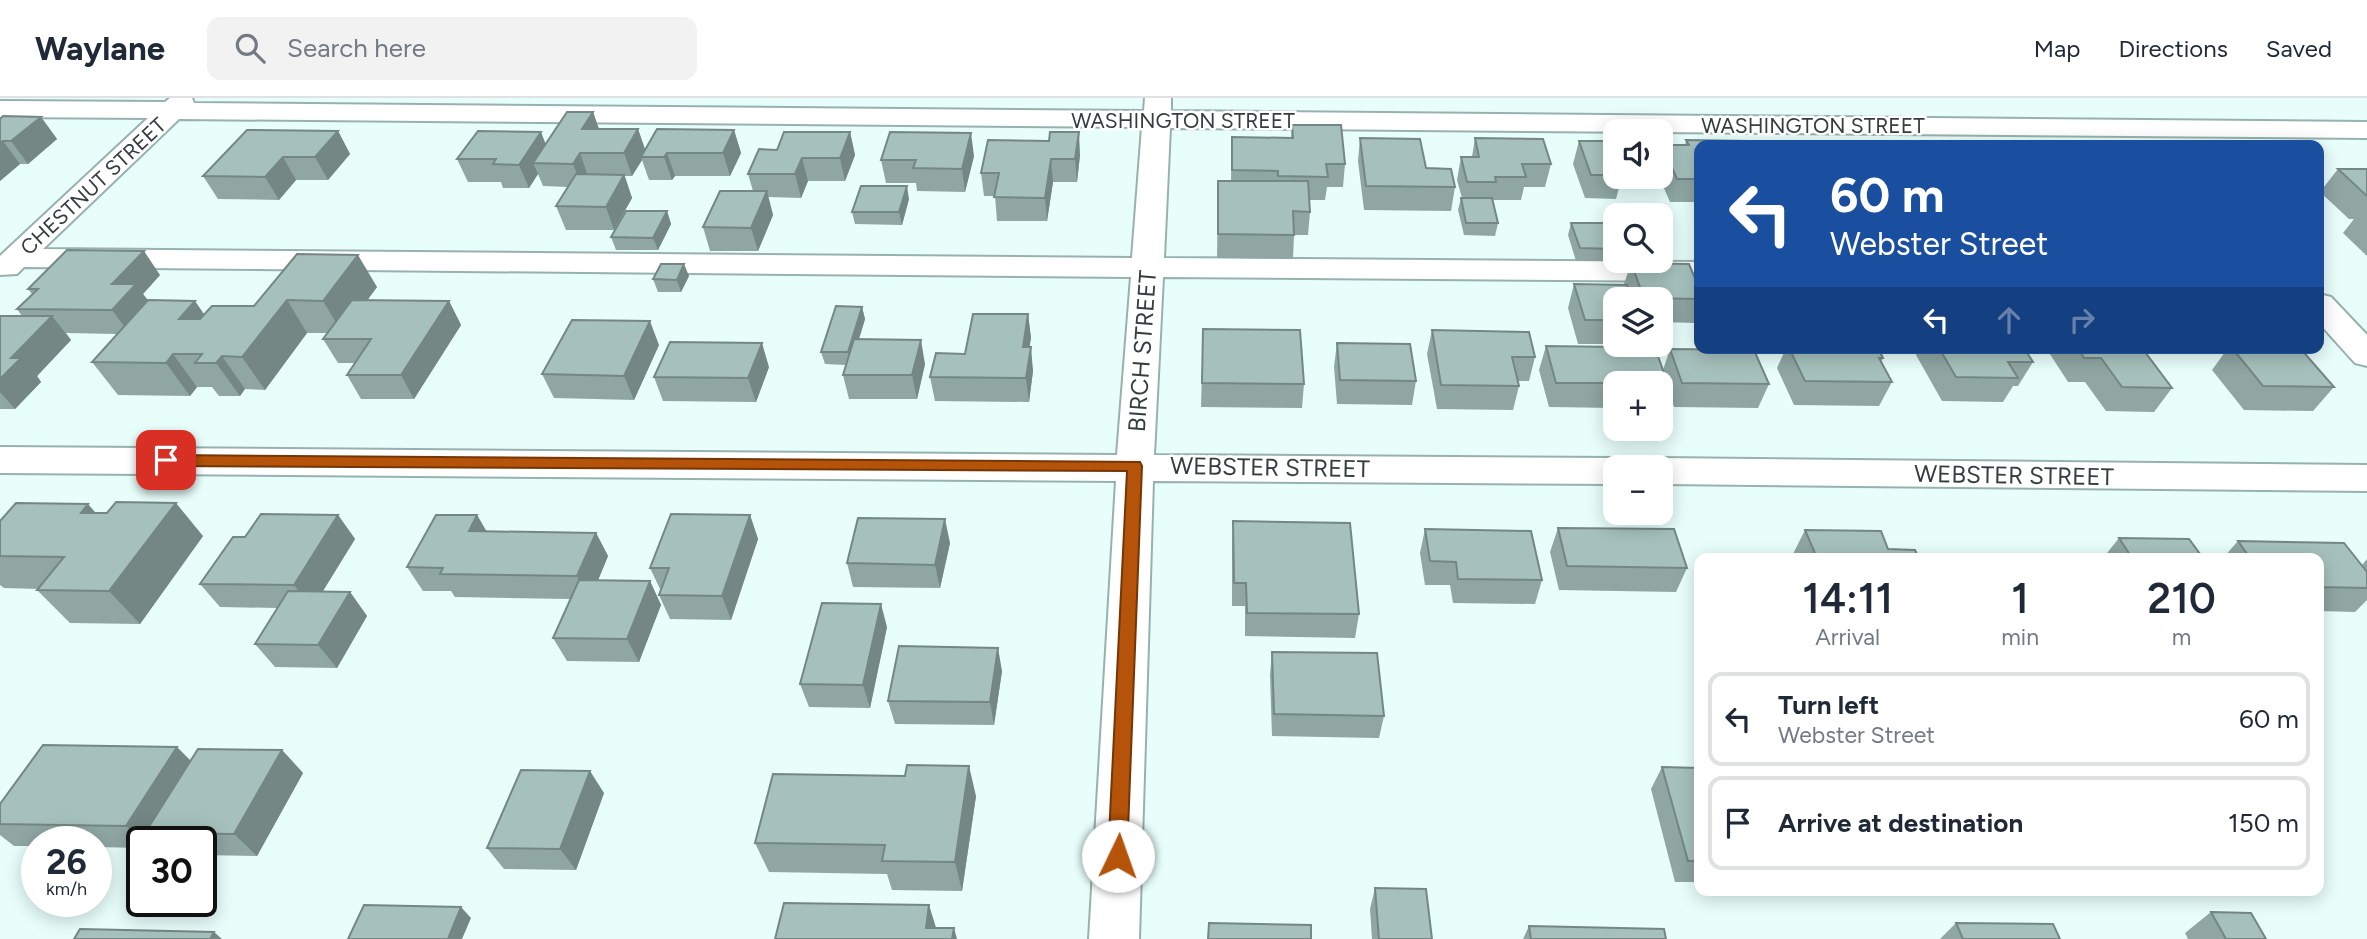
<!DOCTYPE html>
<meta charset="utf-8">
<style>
:root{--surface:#fff;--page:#f2f2f3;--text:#1f2937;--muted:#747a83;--line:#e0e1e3}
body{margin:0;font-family:Figtree,sans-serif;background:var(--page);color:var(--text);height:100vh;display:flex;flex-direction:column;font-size:26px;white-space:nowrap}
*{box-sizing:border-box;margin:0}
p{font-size:23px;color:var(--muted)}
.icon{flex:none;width:38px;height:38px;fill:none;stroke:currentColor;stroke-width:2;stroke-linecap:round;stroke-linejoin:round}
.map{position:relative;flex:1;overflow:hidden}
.details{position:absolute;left:1694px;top:455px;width:630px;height:343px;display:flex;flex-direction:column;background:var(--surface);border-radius:14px;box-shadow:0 4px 18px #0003}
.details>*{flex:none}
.banner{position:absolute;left:1694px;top:42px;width:630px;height:214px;border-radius:14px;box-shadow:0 4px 18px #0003;background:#1a4fa0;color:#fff;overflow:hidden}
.fabs{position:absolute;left:1603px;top:21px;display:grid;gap:14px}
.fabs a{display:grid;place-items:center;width:70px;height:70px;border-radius:14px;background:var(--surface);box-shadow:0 4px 18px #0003;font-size:35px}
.speed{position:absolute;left:21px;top:728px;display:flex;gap:14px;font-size:35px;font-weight:700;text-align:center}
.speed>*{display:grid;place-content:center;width:91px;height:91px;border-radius:50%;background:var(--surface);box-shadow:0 4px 18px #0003;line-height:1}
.speed small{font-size:18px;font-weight:400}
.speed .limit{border:4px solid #111;border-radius:10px;background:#fff;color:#111}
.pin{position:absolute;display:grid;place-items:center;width:60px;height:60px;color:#fff;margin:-30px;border-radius:14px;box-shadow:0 4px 10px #0006}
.me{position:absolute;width:77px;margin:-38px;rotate:3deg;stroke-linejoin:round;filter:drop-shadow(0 0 5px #0008)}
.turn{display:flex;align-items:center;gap:24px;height:147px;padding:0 21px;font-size:32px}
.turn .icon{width:91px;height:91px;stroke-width:2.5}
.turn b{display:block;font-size:49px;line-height:60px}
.lanes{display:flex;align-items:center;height:66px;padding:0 21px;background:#0003;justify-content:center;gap:35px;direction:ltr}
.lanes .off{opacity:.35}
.eta{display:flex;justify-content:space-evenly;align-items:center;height:119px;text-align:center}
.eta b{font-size:42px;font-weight:600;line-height:49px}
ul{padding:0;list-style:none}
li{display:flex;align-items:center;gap:21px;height:94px;margin:0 14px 10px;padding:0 7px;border:4px solid var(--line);border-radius:14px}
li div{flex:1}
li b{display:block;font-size:26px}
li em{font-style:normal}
header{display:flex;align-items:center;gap:42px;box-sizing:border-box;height:98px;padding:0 35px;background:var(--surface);border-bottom:2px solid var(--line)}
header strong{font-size:33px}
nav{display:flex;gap:38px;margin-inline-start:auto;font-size:24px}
.search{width:490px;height:63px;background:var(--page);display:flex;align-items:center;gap:18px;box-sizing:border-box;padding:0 24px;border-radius:14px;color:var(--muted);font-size:26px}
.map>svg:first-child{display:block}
</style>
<header>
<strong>Waylane</strong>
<div class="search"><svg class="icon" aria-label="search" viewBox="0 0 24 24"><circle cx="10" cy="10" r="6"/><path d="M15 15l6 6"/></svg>Search here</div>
<nav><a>Map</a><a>Directions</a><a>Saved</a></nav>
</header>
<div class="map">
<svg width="2367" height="841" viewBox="0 0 2367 841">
<rect width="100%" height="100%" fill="#e8fefb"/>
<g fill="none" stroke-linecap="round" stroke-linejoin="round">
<defs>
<path id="minor" d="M170,0H192L194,5L1144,13L1145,0H1171V13L2367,24V40L1170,30L1164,160L1699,164V183L1163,179L1154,357L1615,360L1628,364L1631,369H1615V386L1153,383L1139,841H1089L1116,383L0,375V349L1117,357L1131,179L24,169L17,176L0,177V158L148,20L0,19V3L165,4ZM179,21L1142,29L1132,160L43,151Z
M2319,196L2331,199L2367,237V268L2355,265L2319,225Z
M1661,360L2367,367V393L1661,386V369H1645L1648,364Z"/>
</defs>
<use href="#minor" stroke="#97b2ae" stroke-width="4"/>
<use href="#minor" fill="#fff" fill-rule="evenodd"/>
</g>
<path fill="#8fa6a3" d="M593,14L599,31H638L645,52L734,32L741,55L730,78H675L672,82H649L642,62L632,78H625L632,100L614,132H566L556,108L568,89L543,88L538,76L529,90H503L501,84H468L457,61L546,46Z
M3,18L41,19L57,41L28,66H20L0,83Z
M1292,27L1345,66L1343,89H1327L1325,102H1309L1310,114L1308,137H1294L1293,161L1217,160L1218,83H1231L1232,39L1291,40Z
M338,33L350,56L328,82H296L279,102L218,101L203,78Z
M850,34L855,57L845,83H808L801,100L768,99L773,117L758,153H710L703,129L753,93L748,76L777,52Z
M1360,40L1426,70L1455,89L1451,113L1364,112L1358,63Z
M1475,40L1551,66L1545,89H1524L1521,102H1493L1498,125L1495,138L1464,137L1458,112L1461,100H1462L1457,82L1461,59H1472Z
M988,42L1080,57L1077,84H1053L1047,123H997L995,98H984L981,75Z
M1686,42L1699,47V104H1670L1659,79H1661V52L1662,47H1685Z
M1579,43H1615V79H1652L1648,91L1619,90L1616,101L1585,100L1573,66Z
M974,58L965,94L917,93L916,85H886L881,62Z
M2338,71H2367V158L2343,135L2354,121H2349L2320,94Z
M909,101L902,127L855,126L852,114Z
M667,113L671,126L658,152H616L611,139Z
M1571,125L1615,127V163H1620H1576L1568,137Z
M297,156L377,189L367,202L449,203L461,227L414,301H361L347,277L355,265H338L323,241L327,235H307L265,292L245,291L240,298H219L212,289H197L190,298L118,297L92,264L117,236L66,235L71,242L37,278L41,284L15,311H0V218H22L17,211L32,196L28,191L160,177L143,196L148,202L204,217L254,208Z
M1631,165L1699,190V213L1695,225L1661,224V201H1615V247H1654L1663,272L1670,251L1769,286L1758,310L1674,309L1669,296L1661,316V285H1615V310L1549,309L1539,272L1546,248L1614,249L1615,246H1578L1568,210L1574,186H1624Z
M689,178L681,194H658L653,181Z
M862,209L865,221L859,241L925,266L917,301H849L843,277L846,267L825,266L821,254Z
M1028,216L1031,240L1029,249L1033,273L1029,304L935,303L930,279L965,256Z
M1203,231L1304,286L1302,310L1201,309Z
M1432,232L1535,259L1529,283H1518L1519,288L1513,312L1437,311L1427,256Z
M1337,245L1416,283L1412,307L1337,306L1334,269Z
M659,247L634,302L554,300L542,276Z
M1786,250H1878L1883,260L1881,264L1892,284L1879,308L1794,307L1777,270Z
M1919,250H2024L2033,264L2018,288H2013L2003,304L1942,303L1916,257Z
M2046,250H2142L2172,290L2154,314L2106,313L2085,284H2068Z
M2228,250H2300L2334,289L2313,313L2244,312L2212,272Z
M769,269L756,304L663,303L654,279Z
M96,415L203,438L140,526L70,525L37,492L39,491L4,490L0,487V423Z
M338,417L355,441L322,494H350L367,518L337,570L275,569L255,546L277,510L220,509L200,486L245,439Z
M477,417L486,433L596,435L608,458L598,482L650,483L661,507L639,564L567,563L553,540L570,501L455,499L451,493H423L407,469Z
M750,417L758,441L731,522L670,521L659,497L661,493L650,470Z
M1233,423L1359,516L1355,540L1245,538V508H1232V447Z
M1558,430L1687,470L1676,494L1559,492L1550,454Z
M1425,431L1542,482L1535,506L1453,505L1450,487H1425L1420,455Z
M1805,432L1888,451L1919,460H1795L1793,456Z
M2119,440L2203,460H2103Z
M2238,443L2362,467L2367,461V502L2355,514L2319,513V460H2223Z
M950,445L940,490L853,489L847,465Z
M887,529L870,610L809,609L800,586Z
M1272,554L1384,618L1379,640L1272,638L1270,577Z
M1002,573L994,627L895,626L888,603Z
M282,652L303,675L257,758L201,757V744H142V750L96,749V744H37V748H14L0,737V706L191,663Z
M1662,669L1699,670V784H1675L1651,691Z
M604,695L576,772L504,771L487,750Z
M976,698L962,793L892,792L887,776L769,774L755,745Z
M1375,790L1432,841H1372L1370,811Z
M2211,814L2266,841H2188L2185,835Z
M1956,825L2060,841H1940Z
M1529,828L1666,841H1523Z"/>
<path fill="#748784" d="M593,14L601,37L582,31Z
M41,19L57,41L28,66L11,43Z
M638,31L646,54L641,59L642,62L632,78L624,55Z
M734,32L741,55L730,78L723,55Z
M338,33L350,56L328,82L315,59Z
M541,34L550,57L533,65L538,76L529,90L519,67Z
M850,34L855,57L845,83L840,60Z
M1079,34L1080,57L1077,84L1075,61Z
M971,35L974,58L965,94L962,71Z
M3,43L20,66L0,83V45Z
M580,55L588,78L582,89L573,66Z
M667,55L675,78L672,82L664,59Z
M283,59L296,82L279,102L265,79Z
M802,60L808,83L801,100L795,76Z
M1051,61L1053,84L1047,123L1045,100Z
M624,77L632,100L614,132L606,109Z
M907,88L909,101L902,127L899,114Z
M767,93L773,117L758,153L751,130Z
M667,113L671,126L658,152L653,140Z
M144,153L160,177L143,196L153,210L130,236L112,212V186Z
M358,157L377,189L343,236L323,203Z
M684,166L689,178L681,194L677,182Z
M287,202L307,235L265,292L242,259Z
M195,203L217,235L179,221Z
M449,203L461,227L414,301L401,277Z
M862,209L865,221L851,267L848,254Z
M1028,216L1031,240L1026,273L1023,249Z
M52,218L71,242L37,278L41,284L15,311L0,294V281L11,260Z
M650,223L659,247L634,302L624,278Z
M921,242L925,266L917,301L912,277Z
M762,245L769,269L756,304L748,280Z
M1031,249L1033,273L1029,304L1026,280Z
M173,256L197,289L190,298L166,265Z
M222,258L245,291L240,298L216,265Z
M176,405L203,438L140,526L109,493Z
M88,406L117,439L81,415Z
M338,417L355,441L312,511L294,487Z
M477,417L491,441L469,433Z
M750,417L758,441L731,522L722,498Z
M945,421L950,445L940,490L935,467Z
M596,435L608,458L590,502L577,478Z
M650,483L661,507L639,564L627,541Z
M350,494L367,518L337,570L318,547Z
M881,506L887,529L870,610L863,587Z
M998,550L1002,573L994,627L990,604Z
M177,649L200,672L145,735L155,744H145L126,728Z
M282,652L303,675L257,758L234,736Z
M969,668L976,698L962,793L955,764Z
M590,673L604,695L576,772L560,751Z
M929,807L938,836L926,830Z
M461,809L471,820L462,841H448Z
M954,830L957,841H952Z
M214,834L222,841H210Z"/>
<path fill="#a6c1bd" stroke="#748784" stroke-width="2" d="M567,14H593L582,31H638L624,55H580L573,66L533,65Z
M3,18L41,19L11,43H3L0,45V21Z
M1292,27H1341L1345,66H1326L1328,79L1278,78V73L1232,72V39L1293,40Z
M657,31L734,32L723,55H667L664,59H641Z
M247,32L338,33L315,59H283L265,79L203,78Z
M478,33L541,34L519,67L493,66L496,61H457Z
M784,34H850L840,60H802L795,76H748L759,51L777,52Z
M890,34L971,35L962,71L913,70L916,62H881Z
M1050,34H1079L1075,61H1051L1045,100L994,99L999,75H981L988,42L1049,43Z
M1360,40L1420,41L1426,70L1451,71L1455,89L1366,88Z
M1475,40L1543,41L1551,66H1522L1526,79H1495L1496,84H1467L1461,59H1479Z
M1686,42L1750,43L1752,47H1699V81H1677L1662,47H1689Z
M1579,43H1615V77H1591Z
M1759,43L1871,45L1873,47H1761Z
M1884,46L1936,47H1937H1885Z
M2338,71H2367V98Z
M576,76L624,77L606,109L556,108Z
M1218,83H1308L1310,114L1293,113L1294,137L1218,136Z
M861,88H907L899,114H852Z
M720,93H767L751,130L703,129Z
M1461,100H1492L1498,125H1466Z
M626,113H667L653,140L611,139Z
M1571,125H1615V151L1580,150Z
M67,152L144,153L112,186H136L112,212L17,211L38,191H28Z
M297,156L358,157L323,203L287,202L242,259L222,258L216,265H195L202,256H173L166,265L92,264L148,202L195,203L179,221H200L212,208H254Z
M1631,165L1689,166L1699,190V201L1644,200Z
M661,166H684L677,182L653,181Z
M1574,186L1627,187L1633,201H1615V222H1585Z
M352,202L449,203L401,277H347L371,241H323Z
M836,208L862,209L848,254H821Z
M973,216H1028L1023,249H1031L1026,280L930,279L936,255L965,256Z
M0,218H52L11,260H21L0,281Z
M572,222L650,223L624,278L542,276Z
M1203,231L1300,232L1304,286L1202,285Z
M1432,232L1529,234L1535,259H1512L1519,288L1441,287Z
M854,241L921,242L912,277H843Z
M670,244L762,245L748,280L654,279Z
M1337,245L1410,246L1416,283L1340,282Z
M1618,247H1654L1670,292H1661V285H1556L1546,248L1619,249Z
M1789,250H1878L1883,260H1879L1892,284L1805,283Z
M1939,250H2024L2033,264H2008L2018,280L1956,279Z
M2078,250H2142L2172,290L2122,289L2101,260H2084Z
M2232,250H2300L2334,289L2263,288Z
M1670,251L1754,252L1769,286L1682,285Z
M116,404L176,405L109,493L37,492L64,459L0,458V423L16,405L88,406L81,415H107Z
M261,416L338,417L294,487L200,486L233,439H245Z
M671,416L750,417L722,498L659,497L669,470H650Z
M436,417H477L469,433L596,435L577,478L440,476L443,470L407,469Z
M858,420L945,421L935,467L847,465Z
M1233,423L1350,425L1359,516L1247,515L1246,485H1234Z
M1558,430L1674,431L1687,470L1567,468Z
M1425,431L1531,433L1542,482L1458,481L1456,464L1430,463Z
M1805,432L1881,433L1888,451L1915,452L1919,460H1817Z
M2119,440L2189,441L2203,460H2132Z
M2238,443L2344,445L2367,474V490L2319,489V460H2250Z
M579,482L650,483L627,541L553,540Z
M288,493L350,494L318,547L255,546Z
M822,505L881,506L863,587L800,586Z
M899,548L998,550L990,604L888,603Z
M1272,554L1377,555L1384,618L1274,616Z
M43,647L177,649L126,728L0,726V706Z
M198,651L282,652L234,736L145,735Z
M907,667L969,668L955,764L882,763L885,747L755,745L773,676L905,678Z
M1662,669L1699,670V763H1688Z
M521,672L590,673L560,751L487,750Z
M1375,790L1426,791L1432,841H1379Z
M784,805L929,807L926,830H954L952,841H775Z
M364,807L461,809L448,841H348Z
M2211,814L2251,815L2266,841H2226Z
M1209,825L1311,827V841H1208Z
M1956,825L2053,826L2060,841H1963Z
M1529,828L1664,831L1666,841H1531Z
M80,831L214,834L210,841H74Z"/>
<path fill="#b45309" stroke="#753606" stroke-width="2" d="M166,357L1140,364L1142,368L1127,758L1125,764L1118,767L1111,764L1108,758L1127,373L166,368L158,362Z"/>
<g text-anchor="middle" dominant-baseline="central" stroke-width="5" stroke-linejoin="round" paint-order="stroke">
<g font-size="21" fill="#333e3d" stroke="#fff">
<text x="1183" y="22">WASHINGTON STREET</text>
<text x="1813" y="27">WASHINGTON STREET</text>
<text transform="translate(93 88) rotate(-43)">CHESTNUT STREET</text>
</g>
<g font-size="24" fill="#333e3d" stroke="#fff">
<text transform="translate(1142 253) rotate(-86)">BIRCH STREET</text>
<text transform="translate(1270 369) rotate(1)">WEBSTER STREET</text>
<text transform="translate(2014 377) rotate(1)">WEBSTER STREET</text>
</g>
</g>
</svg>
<div class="fabs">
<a><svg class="icon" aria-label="sound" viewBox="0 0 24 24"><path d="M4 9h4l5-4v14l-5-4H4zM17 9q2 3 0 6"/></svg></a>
<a><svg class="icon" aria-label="search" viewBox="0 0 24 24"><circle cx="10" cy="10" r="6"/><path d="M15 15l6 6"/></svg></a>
<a><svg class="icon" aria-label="layers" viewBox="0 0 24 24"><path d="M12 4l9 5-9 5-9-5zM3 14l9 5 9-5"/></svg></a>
<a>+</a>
<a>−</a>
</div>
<div class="speed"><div>26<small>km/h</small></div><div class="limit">30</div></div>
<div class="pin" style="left:166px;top:362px;background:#d93025"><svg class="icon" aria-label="arrive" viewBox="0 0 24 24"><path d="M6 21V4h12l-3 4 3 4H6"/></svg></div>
<svg class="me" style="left:1118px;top:758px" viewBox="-20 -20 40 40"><circle r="19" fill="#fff"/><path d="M0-13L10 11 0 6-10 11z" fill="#b45309"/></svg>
<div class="banner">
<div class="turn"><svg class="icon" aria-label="left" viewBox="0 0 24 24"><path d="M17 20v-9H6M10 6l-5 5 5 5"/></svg><div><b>60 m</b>Webster Street</div></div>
<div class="lanes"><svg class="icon" aria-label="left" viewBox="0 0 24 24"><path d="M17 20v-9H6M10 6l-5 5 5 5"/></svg><svg class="icon off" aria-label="ahead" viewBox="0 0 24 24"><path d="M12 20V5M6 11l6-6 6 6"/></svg><svg class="icon off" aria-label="right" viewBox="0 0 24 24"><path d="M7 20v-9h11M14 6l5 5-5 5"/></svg></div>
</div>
<section class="details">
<div class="eta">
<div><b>14:11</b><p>Arrival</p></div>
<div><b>1</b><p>min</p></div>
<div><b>210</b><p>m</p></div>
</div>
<ul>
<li><svg class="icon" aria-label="left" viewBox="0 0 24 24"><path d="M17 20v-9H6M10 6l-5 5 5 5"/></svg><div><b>Turn left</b><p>Webster Street</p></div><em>60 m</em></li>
<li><svg class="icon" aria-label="arrive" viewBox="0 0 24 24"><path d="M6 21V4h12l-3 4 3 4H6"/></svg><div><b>Arrive at destination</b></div><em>150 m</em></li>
</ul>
</section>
</div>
